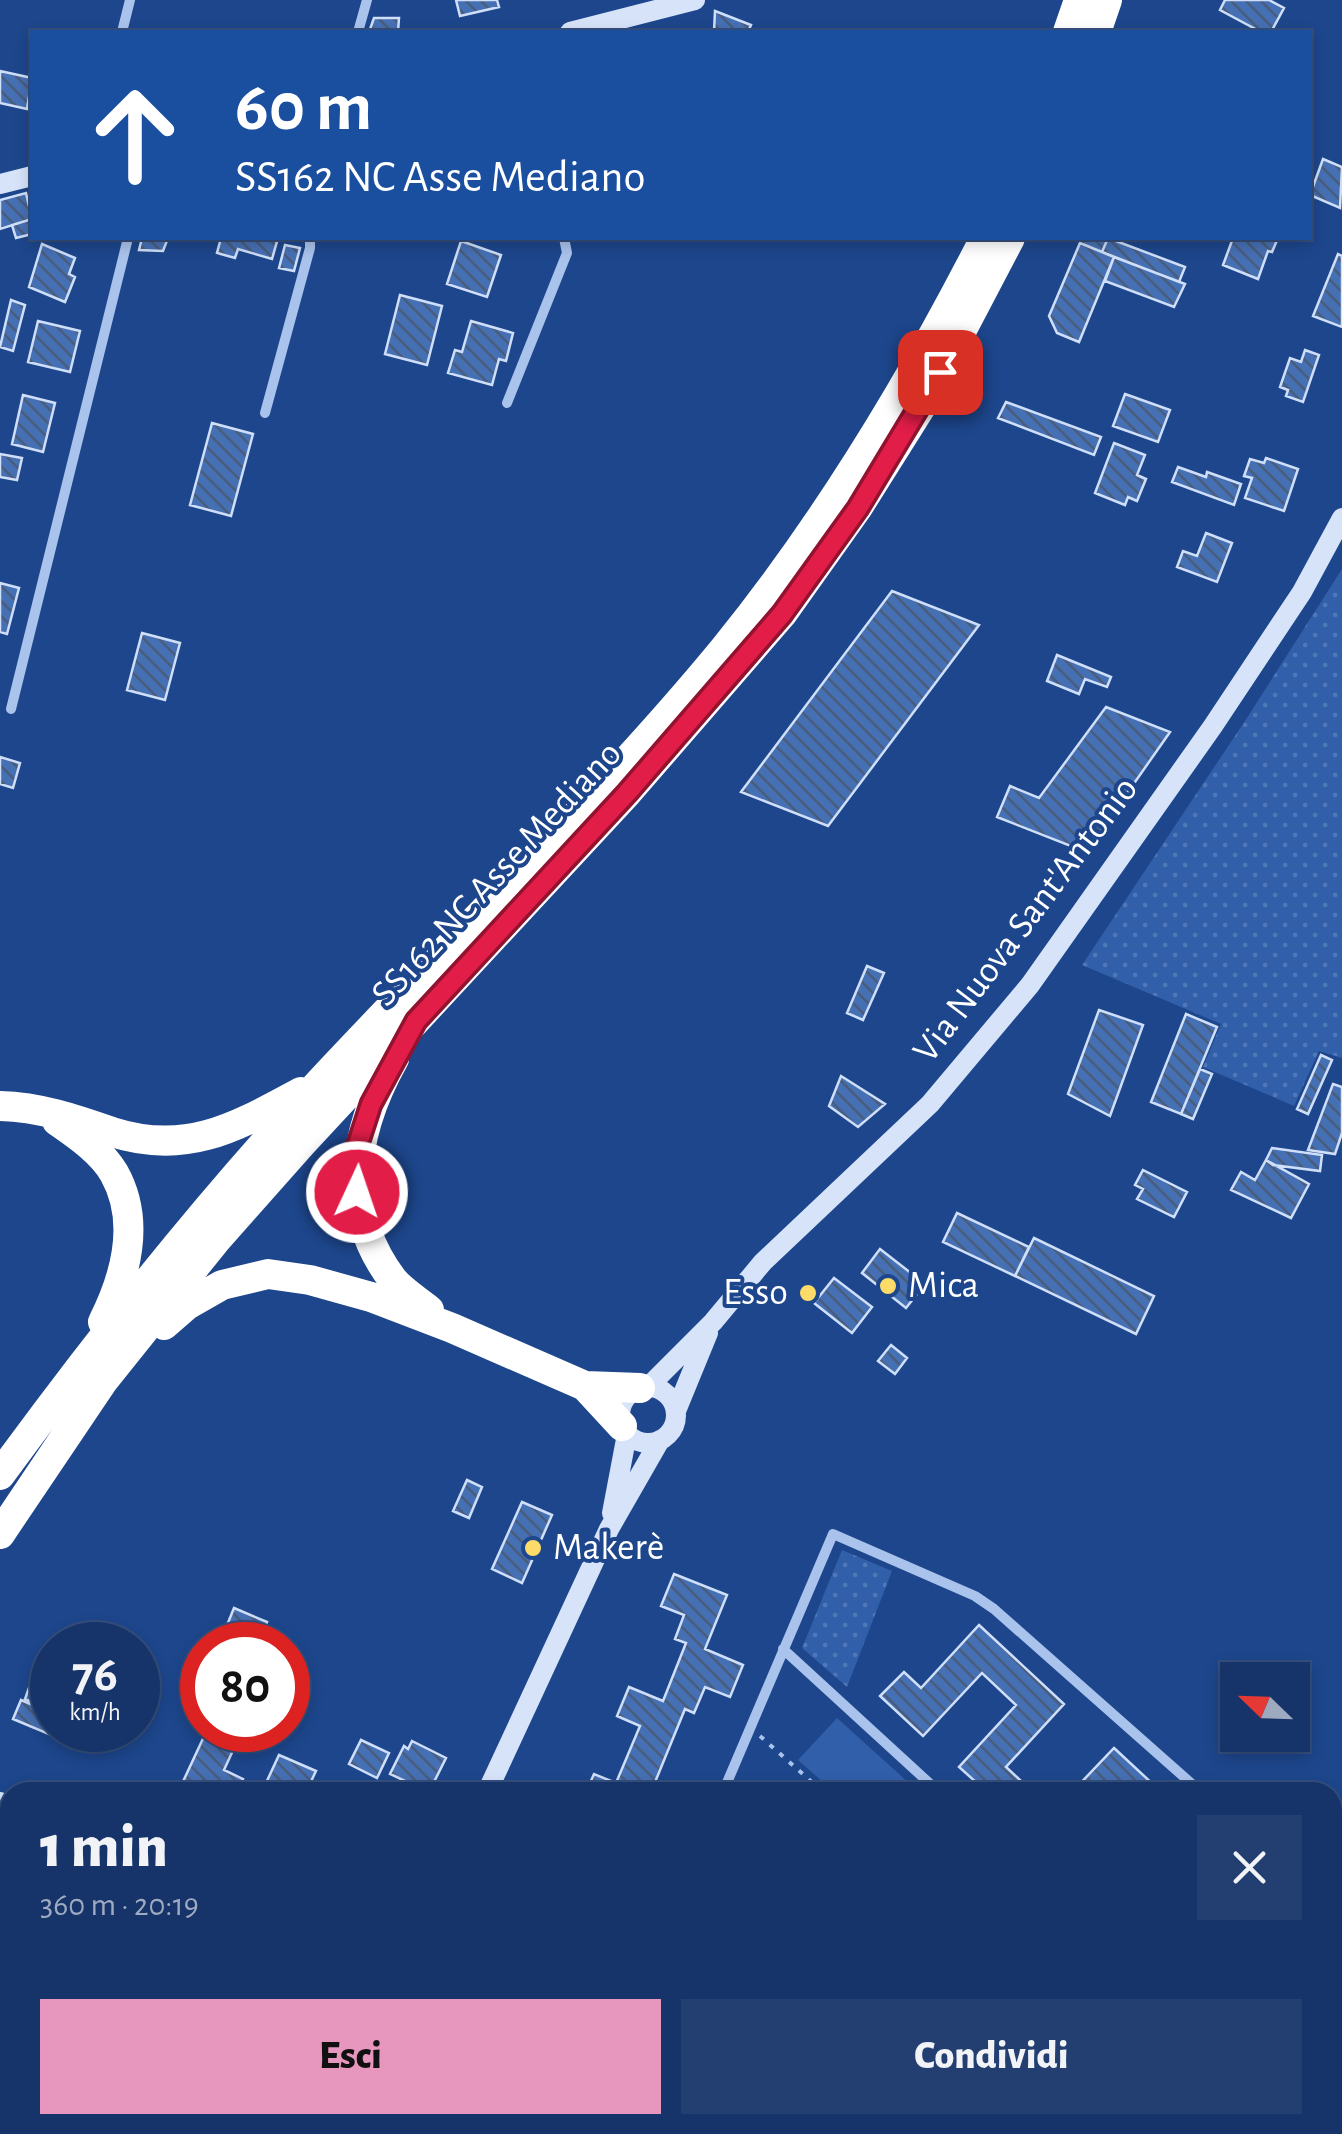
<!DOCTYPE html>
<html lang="it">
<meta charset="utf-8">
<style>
:root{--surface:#163469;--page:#233f71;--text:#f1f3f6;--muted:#9eaac0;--line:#354f7d;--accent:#e797bd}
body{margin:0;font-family:"Alegreya Sans",sans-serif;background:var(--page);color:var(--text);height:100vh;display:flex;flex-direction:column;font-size:38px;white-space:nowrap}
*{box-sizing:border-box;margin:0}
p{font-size:32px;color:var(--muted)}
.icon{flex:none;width:55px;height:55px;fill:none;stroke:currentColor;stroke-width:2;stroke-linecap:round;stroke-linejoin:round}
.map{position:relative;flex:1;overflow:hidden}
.details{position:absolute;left:0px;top:1782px;width:1342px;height:352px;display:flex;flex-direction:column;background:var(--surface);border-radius:30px 30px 0 0;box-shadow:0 5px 15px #0003,0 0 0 2px var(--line)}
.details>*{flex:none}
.top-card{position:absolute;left:30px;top:30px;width:1282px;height:210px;border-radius:0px;box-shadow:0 5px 15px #0003,0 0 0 2px var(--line);background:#1a4fa0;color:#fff;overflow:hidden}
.needle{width:65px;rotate:293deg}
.controls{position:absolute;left:1220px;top:1662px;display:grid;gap:20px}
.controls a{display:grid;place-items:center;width:90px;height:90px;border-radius:0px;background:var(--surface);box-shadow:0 5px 15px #0003,0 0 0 2px var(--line);font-size:50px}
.speed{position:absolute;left:30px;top:1622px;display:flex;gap:20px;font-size:50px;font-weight:700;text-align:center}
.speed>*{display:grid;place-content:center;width:130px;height:130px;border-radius:50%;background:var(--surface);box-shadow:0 5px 15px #0003,0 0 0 2px var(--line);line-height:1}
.speed small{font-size:25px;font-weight:400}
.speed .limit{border:15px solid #d22;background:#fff;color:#111}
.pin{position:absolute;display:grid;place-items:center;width:85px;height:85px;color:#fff;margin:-42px;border-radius:20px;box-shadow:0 5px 15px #0006}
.me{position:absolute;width:110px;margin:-55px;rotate:3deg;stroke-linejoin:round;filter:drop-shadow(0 0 8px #0008)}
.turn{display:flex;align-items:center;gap:35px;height:210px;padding:0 40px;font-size:45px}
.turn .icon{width:130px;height:130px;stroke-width:2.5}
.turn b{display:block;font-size:70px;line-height:85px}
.round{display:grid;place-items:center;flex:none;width:105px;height:105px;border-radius:0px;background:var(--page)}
.overview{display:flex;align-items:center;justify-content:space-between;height:170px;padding:0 40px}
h1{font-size:60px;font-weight:800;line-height:75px}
.cta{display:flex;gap:20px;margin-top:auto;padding:20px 40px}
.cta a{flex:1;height:115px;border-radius:0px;background:var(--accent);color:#111;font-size:40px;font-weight:800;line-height:115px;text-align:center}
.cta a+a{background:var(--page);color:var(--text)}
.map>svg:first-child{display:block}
</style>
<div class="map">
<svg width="1342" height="2134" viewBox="0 0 1342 2134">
<defs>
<pattern id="grass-dots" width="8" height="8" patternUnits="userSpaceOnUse" patternTransform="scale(2.5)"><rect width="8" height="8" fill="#315faa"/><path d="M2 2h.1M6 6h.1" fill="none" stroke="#5077b7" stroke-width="1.8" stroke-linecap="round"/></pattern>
<pattern id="building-back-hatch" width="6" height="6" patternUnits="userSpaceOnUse" patternTransform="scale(2.5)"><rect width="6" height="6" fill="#4670b4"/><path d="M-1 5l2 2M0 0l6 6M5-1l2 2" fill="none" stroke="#495c7b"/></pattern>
</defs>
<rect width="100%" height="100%" fill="#1d468c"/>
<path fill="url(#grass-dots)" d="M1342,569V1058L1319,1051L1294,1106L1203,1067L1221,1024L1082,965L1245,721Z
M842,1550L892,1571L847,1687L802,1648Z"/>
<path fill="#315faa" d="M837,1718L919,1792H834L798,1760Z"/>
<path fill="url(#building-back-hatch)" stroke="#cfdff9" stroke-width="2.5" d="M456,0H497L499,7L460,16Z
M1225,0H1269L1284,8L1271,32H1261L1220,10Z
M715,11L751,25L748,32H714Z
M374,18H399L398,32H369Z
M0,71L32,78L27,109L0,103Z
M1323,159L1342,167L1340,208L1310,195Z
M26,193L32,219L0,229V200Z
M32,219V234L16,238L12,225Z
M142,238H168L163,251L139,250Z
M221,238H278L272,259L238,249L235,258L217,253Z
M1084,238H1113H1108L1102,252L1080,243Z
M1108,238L1185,267L1179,282L1102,252Z
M1233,238H1278L1272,252L1268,251L1258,279L1223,265Z
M461,241L501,255L487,297L447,284Z
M1080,243L1114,257L1079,342L1057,333L1049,316Z
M42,244L75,258L69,274L75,277L65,302L29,287Z
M285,245L300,248L294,271L279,268Z
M1338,254L1342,256V327L1313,316Z
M1114,257L1185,284L1174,307L1105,281Z
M400,295L442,306L427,365L385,354Z
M11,300L25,305L13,351L0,347Z
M38,321L80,331L70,372L28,362Z
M471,321L513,333L506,361L499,359L492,385L448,373L455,350L462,352Z
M1305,350L1319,355L1303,402L1286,396L1288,390L1280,387L1290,358L1301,362Z
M1125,394L1170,410L1158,442L1113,426Z
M23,395L55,403L43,452L12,444Z
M1006,402L1101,437L1094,455L998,418Z
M212,423L253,434L231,516L190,505Z
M1114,443L1145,455L1137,475L1146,479L1137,501L1128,497L1125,505L1095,493Z
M0,454L22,458L17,480L0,477Z
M1266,458L1298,469L1284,511L1245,498L1252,478L1244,476L1250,459L1264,463Z
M1178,467L1206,477L1207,472L1241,484L1234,505L1172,482Z
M1206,533L1232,543L1217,582L1177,567L1183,551L1197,556Z
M0,583L19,588L7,634L0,632Z
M892,591L979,625L828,826L741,792Z
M142,633L180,643L165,700L127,690Z
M1057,655L1111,677L1107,687L1085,679L1079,694L1047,681Z
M1106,707L1170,732L1086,852L997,817L1010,786L1039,798Z
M0,757L20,763L13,788L0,784Z
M867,966L884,973L863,1020L847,1013Z
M1099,1010L1143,1025L1110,1116L1068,1094Z
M1186,1014L1217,1027L1181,1114L1151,1102Z
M1321,1055L1332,1060L1308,1114L1297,1109Z
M1200,1069L1212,1074L1193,1119L1181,1114Z
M841,1076L885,1104L858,1127L829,1106Z
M1333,1084L1342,1087V1133L1335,1154L1308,1150Z
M1272,1148L1322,1155L1320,1171L1273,1165L1266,1160Z
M1266,1160L1309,1184L1291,1218L1231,1190L1241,1172L1255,1180Z
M1143,1170L1187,1192L1174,1217L1137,1199L1143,1189L1135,1185Z
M957,1213L1029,1247L1015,1276L943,1242Z
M1034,1238L1154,1296L1136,1334L1015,1276Z
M880,1249L925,1284L906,1308L862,1273Z
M834,1278L872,1307L852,1333L814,1303Z
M891,1345L907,1358L895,1374L878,1361Z
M467,1480L482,1487L469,1518L453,1511Z
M522,1502L552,1515L522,1583L492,1569Z
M674,1574L727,1595L705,1649L743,1665L730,1697L705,1687L694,1713L685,1709L651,1792H586L594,1774L616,1783L640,1726L617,1716L629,1687L663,1701L686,1643L675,1639L684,1615L661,1606Z
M234,1608L267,1622L257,1645H219Z
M979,1625L1064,1704L1006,1767L1033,1792H987L959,1767L1016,1705L982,1673L923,1736L880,1696L904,1672L921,1688Z
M30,1685L50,1693L44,1708L25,1699Z
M21,1700L52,1713L51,1735L13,1719Z
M207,1730H233L241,1733L224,1770L243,1779L237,1792H189L180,1788Z
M361,1740L389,1753L377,1778L349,1764Z
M412,1741L446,1758L429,1792L390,1774L404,1746L408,1749Z
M1114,1748L1156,1787L1151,1792H1072Z
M279,1755L316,1771L306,1792H272L274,1787L266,1783Z
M5,1952L10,1960V2026L0,2009V1956Z
M1342,2033V2111L1332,2102V2043Z
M935,2125H964L971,2134H933L930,2131Z
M1053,2125H1107L1111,2129L1106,2134H1059Z"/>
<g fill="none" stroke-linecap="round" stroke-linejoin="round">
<path stroke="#aac3ec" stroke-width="4" stroke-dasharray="5 8" stroke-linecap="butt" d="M760,1736L823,1792
M660,2134L666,2125"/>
<path stroke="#aac3ec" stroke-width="8" d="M904,2134L912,2125"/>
<path stroke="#aac3ec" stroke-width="10" d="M122,32L130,0
M358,32L367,0
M507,403L567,253L564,238
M265,413L310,248V238
M11,709L128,238
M783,1649L939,1792
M723,1792L833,1534L975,1596L994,1609L1201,1792
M1332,1909L1342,1917
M0,1929L10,1943
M107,2125L111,2134
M1312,2125L1322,2134"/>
<path stroke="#d6e3f9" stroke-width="20" d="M570,32L695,0
M0,184L32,176
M649,1386L713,1322L763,1262L930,1104L1030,985L1213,726L1302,592L1342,518
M620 1415a28 28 0 1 1 56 0a28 28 0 1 1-56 0Z
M676,1411L708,1333
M612,1513L627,1434
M487,1792L609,1529L660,1440
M0,1802L10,1807
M783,2125L806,2134"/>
<path stroke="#fff" stroke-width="30" d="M1068,32L1079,0
M1096,32L1107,0
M394,1059C354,1130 339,1209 393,1280C402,1291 418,1301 429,1310
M0,1106C40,1107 75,1119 112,1132C187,1156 236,1127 301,1092
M57,1121C77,1135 101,1151 114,1173C141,1221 126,1276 103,1322
M164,1325L187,1305L222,1285L268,1274L310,1280L371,1297L452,1328L585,1386L622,1426
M585,1386L640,1388
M0,1475C100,1338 206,1204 322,1080C456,936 600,800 725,648C828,521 911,383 985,238
M0,1534L103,1381L216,1240L302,1143L627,793L782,614L858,507L924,402L1010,238"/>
</g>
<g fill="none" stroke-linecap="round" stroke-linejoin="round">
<defs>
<path id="route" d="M357,1192L358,1144L371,1104L416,1021L627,793L782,614L858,508L940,372"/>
</defs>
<use href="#route" stroke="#92132f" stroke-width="25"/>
<use href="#route" stroke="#e11d48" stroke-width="18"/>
</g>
<g fill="#fcdb69" stroke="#1d468c" stroke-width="4">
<circle cx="888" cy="1286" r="10"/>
<circle cx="808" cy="1293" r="10"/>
<circle cx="533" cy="1548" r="10"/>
</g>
<g text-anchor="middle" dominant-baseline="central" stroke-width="8" stroke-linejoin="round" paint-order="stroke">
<g font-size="38" fill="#fff" stroke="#1d468c">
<text transform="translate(497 874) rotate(-47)">SS162 NC Asse Mediano</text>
<text transform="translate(1026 920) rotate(-53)">Via Nuova Sant'Antonio</text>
</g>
<g font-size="38" fill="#fff" stroke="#1d468c" text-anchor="start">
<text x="908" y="1286">Mica</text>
<text x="788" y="1293" text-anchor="end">Esso</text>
<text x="553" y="1548">Makerè</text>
</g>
</g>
</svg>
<div class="controls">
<a><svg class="needle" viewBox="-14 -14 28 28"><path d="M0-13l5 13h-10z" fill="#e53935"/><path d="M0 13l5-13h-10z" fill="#9eaac0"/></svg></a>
</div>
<div class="speed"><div>76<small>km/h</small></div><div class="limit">80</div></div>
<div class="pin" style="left:940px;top:372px;background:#d93025"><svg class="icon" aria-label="arrive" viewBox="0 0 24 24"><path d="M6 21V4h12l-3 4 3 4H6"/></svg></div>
<svg class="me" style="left:357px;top:1192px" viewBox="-20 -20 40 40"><circle r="17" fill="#e11d48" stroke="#fff" stroke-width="3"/><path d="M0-11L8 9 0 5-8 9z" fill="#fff"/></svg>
<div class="top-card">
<div class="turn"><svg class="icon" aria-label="ahead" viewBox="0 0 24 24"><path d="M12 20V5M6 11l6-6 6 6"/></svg><div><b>60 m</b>SS162 NC Asse Mediano</div></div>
</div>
<section class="details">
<div class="overview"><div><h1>1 min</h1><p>360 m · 20:19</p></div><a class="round"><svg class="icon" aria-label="close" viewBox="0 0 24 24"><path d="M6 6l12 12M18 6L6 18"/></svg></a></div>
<div class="cta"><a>Esci</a><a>Condividi</a></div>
</section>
</div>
